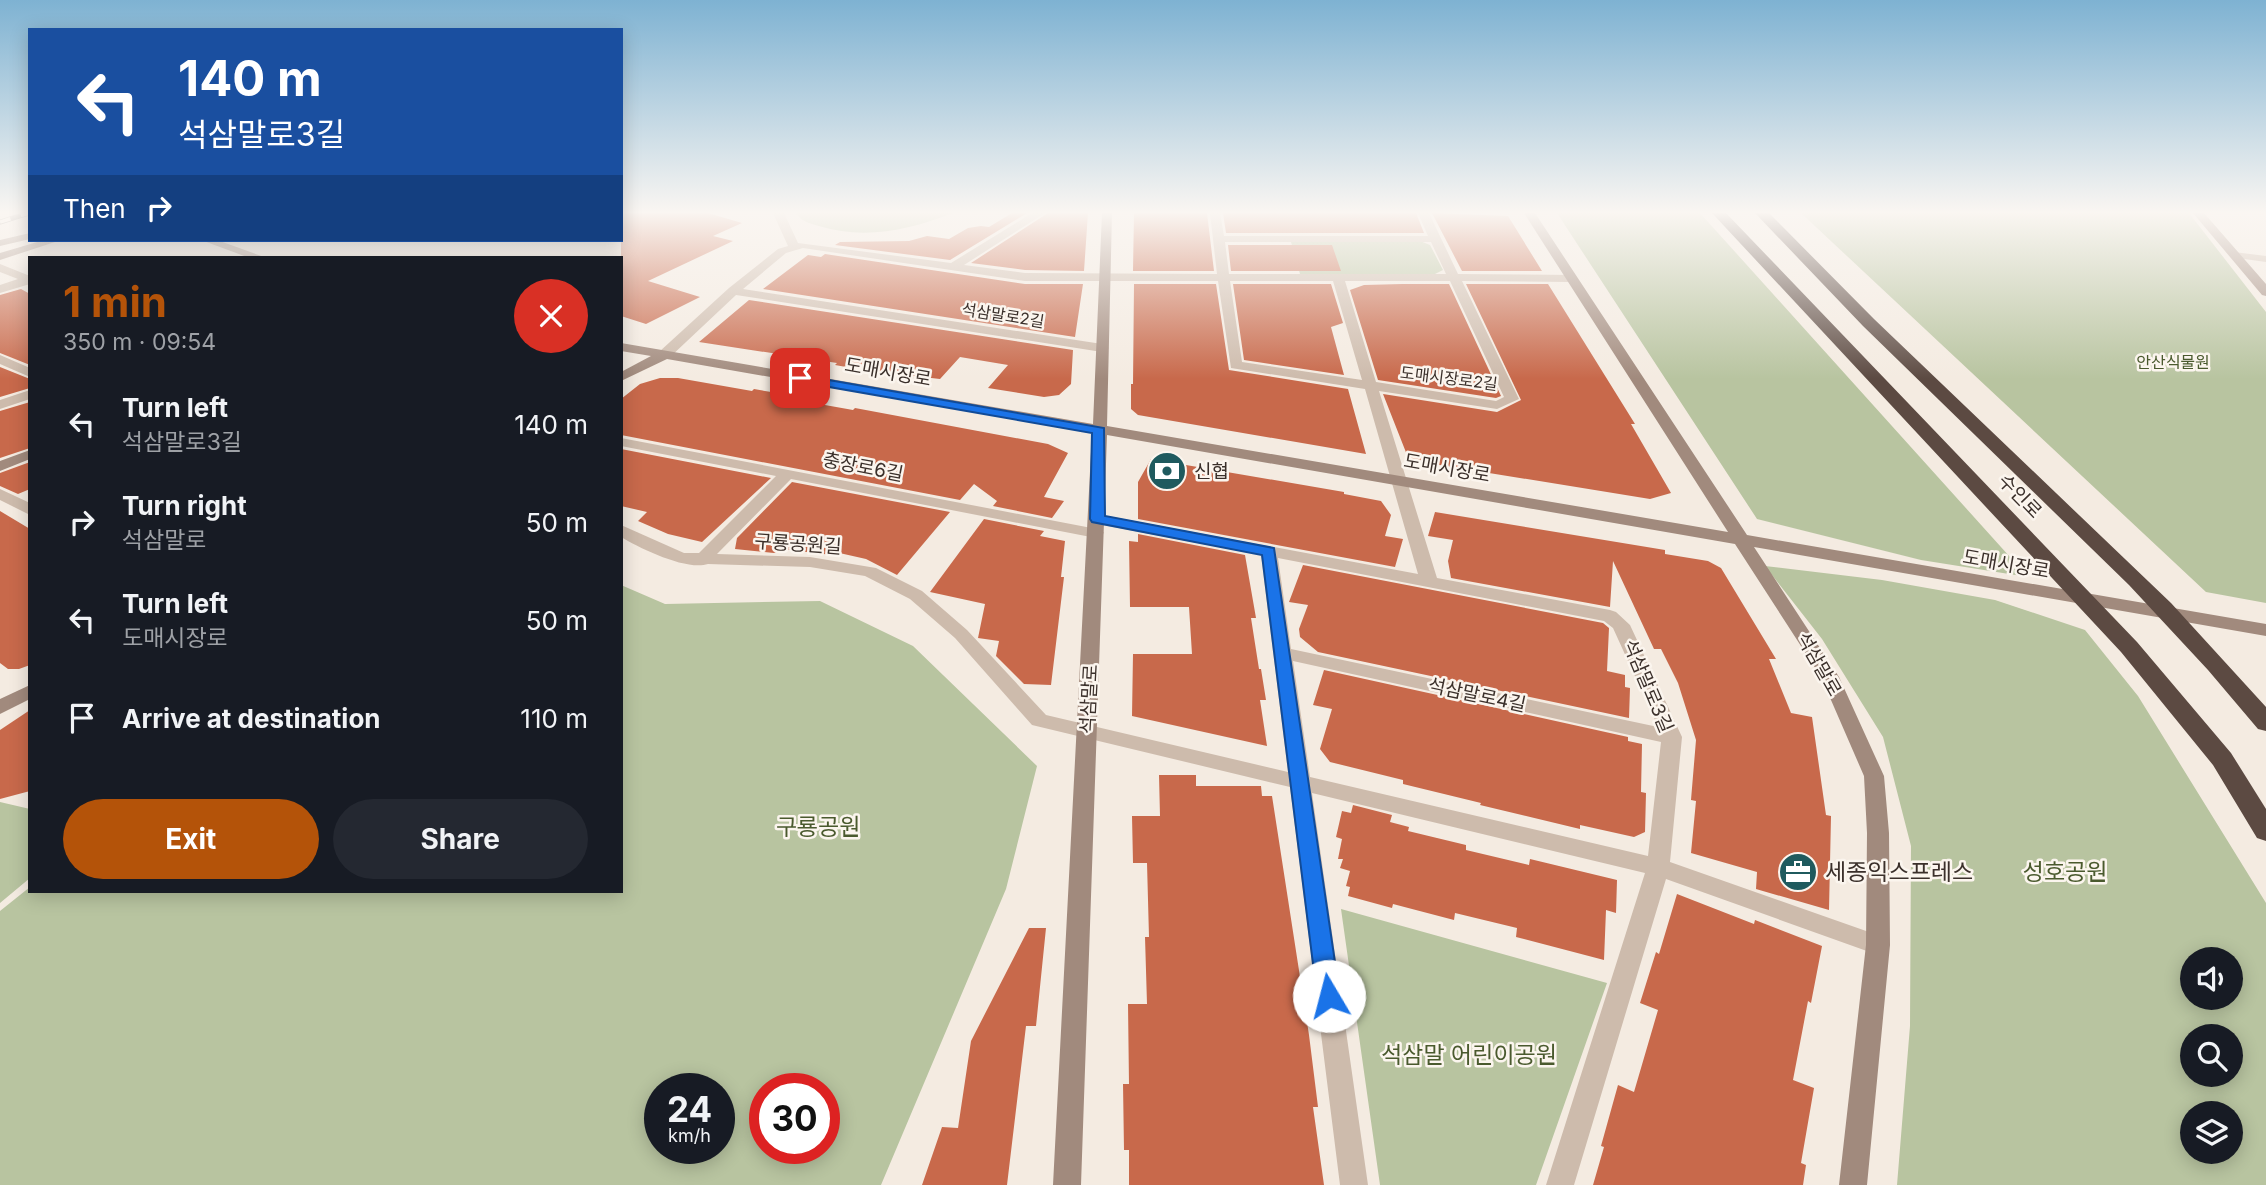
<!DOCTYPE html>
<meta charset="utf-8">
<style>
:root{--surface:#171b24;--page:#242831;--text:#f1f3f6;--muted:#9ea1a6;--accent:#b45309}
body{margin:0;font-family:Inter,"Noto Sans KR",sans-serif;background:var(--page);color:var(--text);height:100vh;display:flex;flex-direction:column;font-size:26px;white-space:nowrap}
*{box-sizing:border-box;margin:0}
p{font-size:23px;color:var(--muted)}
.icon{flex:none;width:38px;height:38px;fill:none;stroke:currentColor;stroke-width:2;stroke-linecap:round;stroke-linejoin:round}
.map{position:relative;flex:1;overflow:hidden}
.details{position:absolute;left:28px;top:256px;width:595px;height:637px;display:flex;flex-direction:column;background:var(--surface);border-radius:0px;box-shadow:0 4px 18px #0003}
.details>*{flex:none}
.hud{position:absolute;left:28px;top:28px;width:595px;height:214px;border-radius:0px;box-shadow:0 4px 18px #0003;background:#1a4fa0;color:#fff;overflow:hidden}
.tools{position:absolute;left:2180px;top:947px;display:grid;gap:14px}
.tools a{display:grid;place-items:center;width:63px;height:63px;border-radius:50%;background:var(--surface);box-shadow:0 4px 18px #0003;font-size:35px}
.speed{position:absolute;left:644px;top:1073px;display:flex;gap:14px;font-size:35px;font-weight:700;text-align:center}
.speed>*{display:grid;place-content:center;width:91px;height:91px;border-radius:50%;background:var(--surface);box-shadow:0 4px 18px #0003;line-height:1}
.speed small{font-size:18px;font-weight:400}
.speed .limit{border:10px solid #d22;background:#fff;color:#111}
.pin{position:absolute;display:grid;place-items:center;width:60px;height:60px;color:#fff;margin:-30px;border-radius:14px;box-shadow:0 4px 10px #0006}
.me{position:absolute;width:77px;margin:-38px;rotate:352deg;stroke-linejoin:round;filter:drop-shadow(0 0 5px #0008)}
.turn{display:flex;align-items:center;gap:24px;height:147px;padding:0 35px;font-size:32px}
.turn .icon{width:91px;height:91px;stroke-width:2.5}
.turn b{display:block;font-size:49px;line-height:60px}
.then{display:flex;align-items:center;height:66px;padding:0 35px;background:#0003;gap:14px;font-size:26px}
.round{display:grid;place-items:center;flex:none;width:74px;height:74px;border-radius:37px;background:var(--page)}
.overview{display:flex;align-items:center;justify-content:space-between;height:119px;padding:0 35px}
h1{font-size:42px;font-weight:700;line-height:52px;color:var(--accent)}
.primary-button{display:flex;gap:14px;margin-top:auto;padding:14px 35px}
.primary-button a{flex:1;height:80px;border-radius:42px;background:var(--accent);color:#fff;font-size:28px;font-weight:700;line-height:80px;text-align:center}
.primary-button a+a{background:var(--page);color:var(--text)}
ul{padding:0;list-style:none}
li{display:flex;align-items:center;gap:21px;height:98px;padding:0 35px}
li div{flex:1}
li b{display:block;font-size:26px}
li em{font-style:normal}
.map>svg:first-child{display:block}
</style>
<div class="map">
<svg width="2266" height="1185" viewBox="0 0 2266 1185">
<rect width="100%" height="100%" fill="#f4ebe1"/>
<path fill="#b8c4a0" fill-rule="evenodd" d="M796,213H953C910,230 864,240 819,226C809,223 802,222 796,213Z
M1557,213H1700L2028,577L1921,560L1757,519Z
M1801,213H2189L2266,312V603L2206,592Z
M1420,241L1430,245L1443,270L1435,274H1300L1291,242Z
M1765,566L1882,580L1995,600L2085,630L2138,696L2266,903V1185H1897L1910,1026L1911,846L1883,737L1822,639ZM2193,959H2231V998H2193ZM2193,1036H2231V1074H2193ZM2193,1113H2231V1152H2193Z
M621,585L665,604L820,601L913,646L1037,766L1006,889L881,1185H0V911L30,887V891H621ZM660,1088H719V1148H660ZM765,1088H824V1148H765Z
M0,802L30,809V878L0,903Z
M1341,909L1607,983L1536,1185H1380Z"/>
<path fill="#c8694b" d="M621,213H708L742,223L713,236L733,241L648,281L700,297L646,324L621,316Z
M1012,213H1027L950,260L835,245L840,242L909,241L927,236L949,239L968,228L981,226L989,227Z
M1048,213H1088L1084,271L1025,270L971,263Z
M1134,213H1207L1214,271H1133Z
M1223,213H1416L1424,233H1226Z
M1432,213L1508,216L1542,271H1462Z
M1228,245H1332L1341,271H1231Z
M825,254L1025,284H1083L1075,337L763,289L808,255L821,257Z
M1134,284H1216L1229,370L1348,389L1366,454L1138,415L1131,409V384H1133Z
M1233,284H1331L1343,323L1331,327L1344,375L1244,360Z
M1402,284H1449L1501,396L1496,398L1378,380L1350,290L1364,285Z
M1466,284H1548L1635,424H1631L1671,493L1650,499L1409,460L1383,394L1497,412L1521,400Z
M21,289L30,294V365L0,353V295Z
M749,300L1073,350L1071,384L1059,395L1044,397L988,388L1008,365L960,357L940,379L863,370L835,365L837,363L699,342Z
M0,367L30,379V388L0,397Z
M660,378H678L752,391L754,389L783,394L780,397L853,410L855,408L1048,444L1068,453L1044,497L1064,501L1052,518L993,506L997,501L974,484L960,500L621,435V399L640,384Z
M30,402V448L0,458V411Z
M621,449L771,478L702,542L668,534L638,521L647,512L621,506Z
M1151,459L1344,492V494L1381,501L1391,515L1385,536L1403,539L1395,567L1138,519V482Z
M30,462V489L18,494L0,486V473Z
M792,482L950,512L897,575L866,559L835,552L832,555L782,549L774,553L735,549L737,538Z
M0,511L30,529V665L19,669H8L0,663Z
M1435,512L1665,550V554L1708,561L1721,568L1776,659H1769L1791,713L1812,717L1826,815L1831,816L1829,910L1756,889L1757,872L1691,853L1696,801L1691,800L1696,740L1678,683L1661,649H1654L1613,561L1610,607L1451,578L1448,561L1453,540L1428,536Z
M984,519L1044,531L1040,536L1065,541L1061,577H1064L1051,685L1024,684L996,656L999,641L978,638L985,604L930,592Z
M1138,534L1245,555L1256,618H1251L1259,669H1261L1266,700H1260L1267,746L1132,716L1133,654H1192L1189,607H1130L1129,541L1138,542Z
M1303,565L1603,623L1609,628L1607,671L1625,675V687L1630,688L1629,718L1318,652L1300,637L1299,629L1308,605L1289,602Z
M1324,670L1628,737V741L1642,744L1641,792L1646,793L1645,832L1634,837L1580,825V829L1480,805L1481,803L1403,784V780L1330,762L1320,749L1332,709L1313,705Z
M30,710V791L0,799V730Z
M1159,775H1196V786H1261L1262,796H1272L1309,1035L1318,1107H1313L1324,1185H1129V1150H1124L1123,1084H1129L1128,1004H1147L1145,937H1149L1147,863H1133L1132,816H1160Z
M1353,805L1392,815L1390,822L1409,827L1408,831L1466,845V850L1529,865L1530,859L1617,880L1616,913L1606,910L1604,960L1516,937L1517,928L1455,913L1454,920L1393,904L1392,908L1348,896L1350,887L1346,886L1350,871L1340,868L1343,859H1338L1342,839L1336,837L1342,811L1351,813Z
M1677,894L1754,924L1755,920L1822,946L1811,1003L1808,1001L1793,1080L1814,1088L1801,1163L1806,1165L1803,1185H1593L1604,1147L1601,1146L1618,1085L1634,1092L1658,1010L1640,1003L1656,952L1659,954Z
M1029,928H1046L1036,1026H1026L1007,1185H922L942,1127L958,1128L971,1041Z"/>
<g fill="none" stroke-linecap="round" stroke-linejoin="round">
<path fill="#cdbbac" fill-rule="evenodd" d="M773,213H784L798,243L951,263L1032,213H1045L964,265L1025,273L1217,274L1210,213H1220L1224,236H1428L1418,213H1429L1458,274L1574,275V281L1570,282L1462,281L1519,399L1497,409L1379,391L1437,578L1610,610L1616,612L1630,625L1682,737L1670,862L1886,938L1890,945L1886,952L1878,955L1666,879L1574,1185H1546L1645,873L1312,793L1368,1185H1340L1290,787L1032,725L955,638L910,599L865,576L810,567L708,564C687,571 641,549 621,537V525L684,553H699L776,476L621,446V438L1102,530L1104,533L1096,538L791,479L717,554L810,557L876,568L922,591L967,630L1046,715L1288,772L1261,555L1097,524L1089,519L1097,514L1418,574L1365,389L1231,368L1218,281H1025L803,248L786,253L743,289L1102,344L1109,348L1102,352L736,295L669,358H659V352L729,288L778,249L788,246ZM1225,242H1431L1446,274H1229ZM1230,281H1333L1362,380L1242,362ZM1345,281H1450L1504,397L1496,401L1376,382ZM1278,558L1604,621L1613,628L1658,727L1291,649ZM1293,661L1661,742L1648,856L1310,777Z
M2234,252L2266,256V262L2230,257V253Z
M0,264L30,276V284L0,293V285L18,279L0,272Z
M0,355L30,368V377L0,364Z
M30,390V399L0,409V400Z
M0,489L30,503V515L0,500Z"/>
<path fill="#a18a7d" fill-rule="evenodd" d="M1102,213H1112L1107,426L1728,532L1524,213H1535L1747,535L2266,624V636L1754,547L1839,677L1884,776L1889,833L1890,945L1867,1185H1839L1866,945L1867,833L1864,776L1821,677L1735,544L1107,435L1081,1185H1053L1092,433L667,359L621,381V372L651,356L621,351V343L1093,424Z
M2193,213H2204L2266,284V296L2262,295Z
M30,233V239L0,246V240Z
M44,240H61L0,260V253Z
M201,240H217L264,257H247Z
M30,450V459L0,471V461Z
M30,685V699L0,714V699Z"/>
<path fill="#5c4a42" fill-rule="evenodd" d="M1712,213H1726L2137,642L2231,753L2266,809V841L2257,838L2213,765L2121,652Z
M1755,213H1769L1874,319L2171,603L2266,707V731L2258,729L2208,670L2129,585L1863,326Z"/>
<defs>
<path id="rail" d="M0,222L29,213"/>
</defs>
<use href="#rail" stroke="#3b302b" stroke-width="5"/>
<use href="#rail" stroke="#fbf5ee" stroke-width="3.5" stroke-dasharray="11" stroke-linecap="butt"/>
</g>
<linearGradient id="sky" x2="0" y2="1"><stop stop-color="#7eb2d2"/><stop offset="0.56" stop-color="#faf6f2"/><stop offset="1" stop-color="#faf6f2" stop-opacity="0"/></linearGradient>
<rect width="2266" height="379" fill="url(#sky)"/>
<path fill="#1a73e8" stroke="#114b97" stroke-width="2" d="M800,375L1104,428L1105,516L1274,548L1340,996L1337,1003L1329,1006L1321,1003L1317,996L1262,555L1092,522L1090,519L1092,433L795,381L794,378Z"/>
<defs>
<symbol id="bank-disc" viewBox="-11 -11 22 22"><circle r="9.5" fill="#1f5a5e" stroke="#fbf5ee"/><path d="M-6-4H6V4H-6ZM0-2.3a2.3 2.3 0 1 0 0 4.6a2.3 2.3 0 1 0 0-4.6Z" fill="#fff"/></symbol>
<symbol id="office-disc" viewBox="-11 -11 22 22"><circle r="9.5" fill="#1f5a5e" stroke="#fbf5ee"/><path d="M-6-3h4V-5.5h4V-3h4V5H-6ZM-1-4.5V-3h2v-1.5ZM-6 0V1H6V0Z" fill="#fff"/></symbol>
</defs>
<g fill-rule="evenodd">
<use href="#bank-disc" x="1145" y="449" width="44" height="44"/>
<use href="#office-disc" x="1776" y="850" width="44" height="44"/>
</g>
<g text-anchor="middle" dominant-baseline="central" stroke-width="5" stroke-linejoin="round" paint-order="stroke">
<g font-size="16" fill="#3b302b" stroke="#fbf5ee">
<text transform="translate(1003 315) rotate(9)">석삼말로2길</text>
<text transform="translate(1449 378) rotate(7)">도매시장로2길</text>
</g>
<g font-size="16" fill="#4a5a2e" stroke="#fbf5ee">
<text x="2173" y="362">안산식물원</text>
</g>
<g font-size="19" fill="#3b302b" stroke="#fbf5ee">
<text transform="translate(888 372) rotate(10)">도매시장로</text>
<text transform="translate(863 467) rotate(11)">충장로6길</text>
<text transform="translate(1447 468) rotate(10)">도매시장로</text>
<text transform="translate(2020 496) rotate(46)">수인로</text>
<text transform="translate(798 544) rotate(4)">구룡공원길</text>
<text transform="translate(2006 564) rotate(10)">도매시장로</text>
<text transform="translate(1819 664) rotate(60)">석삼말로</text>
<text transform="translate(1648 686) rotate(67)">석삼말로3길</text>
<text transform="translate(1477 695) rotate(12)">석삼말로4길</text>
<text transform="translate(1089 699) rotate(-87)">석삼말로</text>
</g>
<g font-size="19" fill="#3b302b" stroke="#fbf5ee" text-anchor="start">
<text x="1194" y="471">신협</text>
</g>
<g font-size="23" fill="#4a5a2e" stroke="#fbf5ee">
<text x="818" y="827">구룡공원</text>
<text x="2065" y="872">성호공원</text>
<text x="1469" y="1055">석삼말 어린이공원</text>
</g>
<g font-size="23" fill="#3b302b" stroke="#fbf5ee" text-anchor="start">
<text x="1825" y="872">세종익스프레스</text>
</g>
</g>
</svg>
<div class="tools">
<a><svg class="icon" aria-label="sound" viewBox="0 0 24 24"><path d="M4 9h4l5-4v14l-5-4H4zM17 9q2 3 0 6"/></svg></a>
<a><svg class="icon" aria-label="search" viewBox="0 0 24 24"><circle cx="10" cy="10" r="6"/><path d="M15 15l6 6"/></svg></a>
<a><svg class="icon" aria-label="layers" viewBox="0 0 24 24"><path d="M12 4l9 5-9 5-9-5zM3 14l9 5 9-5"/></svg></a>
</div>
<div class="speed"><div>24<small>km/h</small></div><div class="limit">30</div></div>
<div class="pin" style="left:800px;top:378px;background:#d93025"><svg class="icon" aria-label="arrive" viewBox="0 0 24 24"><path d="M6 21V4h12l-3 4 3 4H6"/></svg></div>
<svg class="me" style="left:1329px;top:996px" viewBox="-20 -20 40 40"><circle r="19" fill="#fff"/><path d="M0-13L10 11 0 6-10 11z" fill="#1a73e8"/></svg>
<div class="hud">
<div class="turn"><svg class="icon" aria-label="left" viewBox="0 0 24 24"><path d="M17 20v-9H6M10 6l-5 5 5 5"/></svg><div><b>140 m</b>석삼말로3길</div></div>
<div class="then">Then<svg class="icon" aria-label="right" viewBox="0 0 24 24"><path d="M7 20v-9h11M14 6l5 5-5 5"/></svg></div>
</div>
<section class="details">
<div class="overview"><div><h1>1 min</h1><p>350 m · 09:54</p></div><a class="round" style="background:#d93025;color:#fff"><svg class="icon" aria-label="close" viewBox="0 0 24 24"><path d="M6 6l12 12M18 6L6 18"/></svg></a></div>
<ul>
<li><svg class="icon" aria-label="left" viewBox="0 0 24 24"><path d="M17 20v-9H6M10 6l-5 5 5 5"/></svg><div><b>Turn left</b><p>석삼말로3길</p></div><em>140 m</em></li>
<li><svg class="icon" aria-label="right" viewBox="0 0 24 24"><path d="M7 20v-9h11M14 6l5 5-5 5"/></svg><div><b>Turn right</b><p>석삼말로</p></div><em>50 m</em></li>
<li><svg class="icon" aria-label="left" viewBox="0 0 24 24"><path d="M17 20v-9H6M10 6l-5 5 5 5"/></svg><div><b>Turn left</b><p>도매시장로</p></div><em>50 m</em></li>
<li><svg class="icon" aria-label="arrive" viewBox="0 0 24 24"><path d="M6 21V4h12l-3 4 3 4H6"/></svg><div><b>Arrive at destination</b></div><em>110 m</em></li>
</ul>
<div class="primary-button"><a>Exit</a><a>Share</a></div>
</section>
</div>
